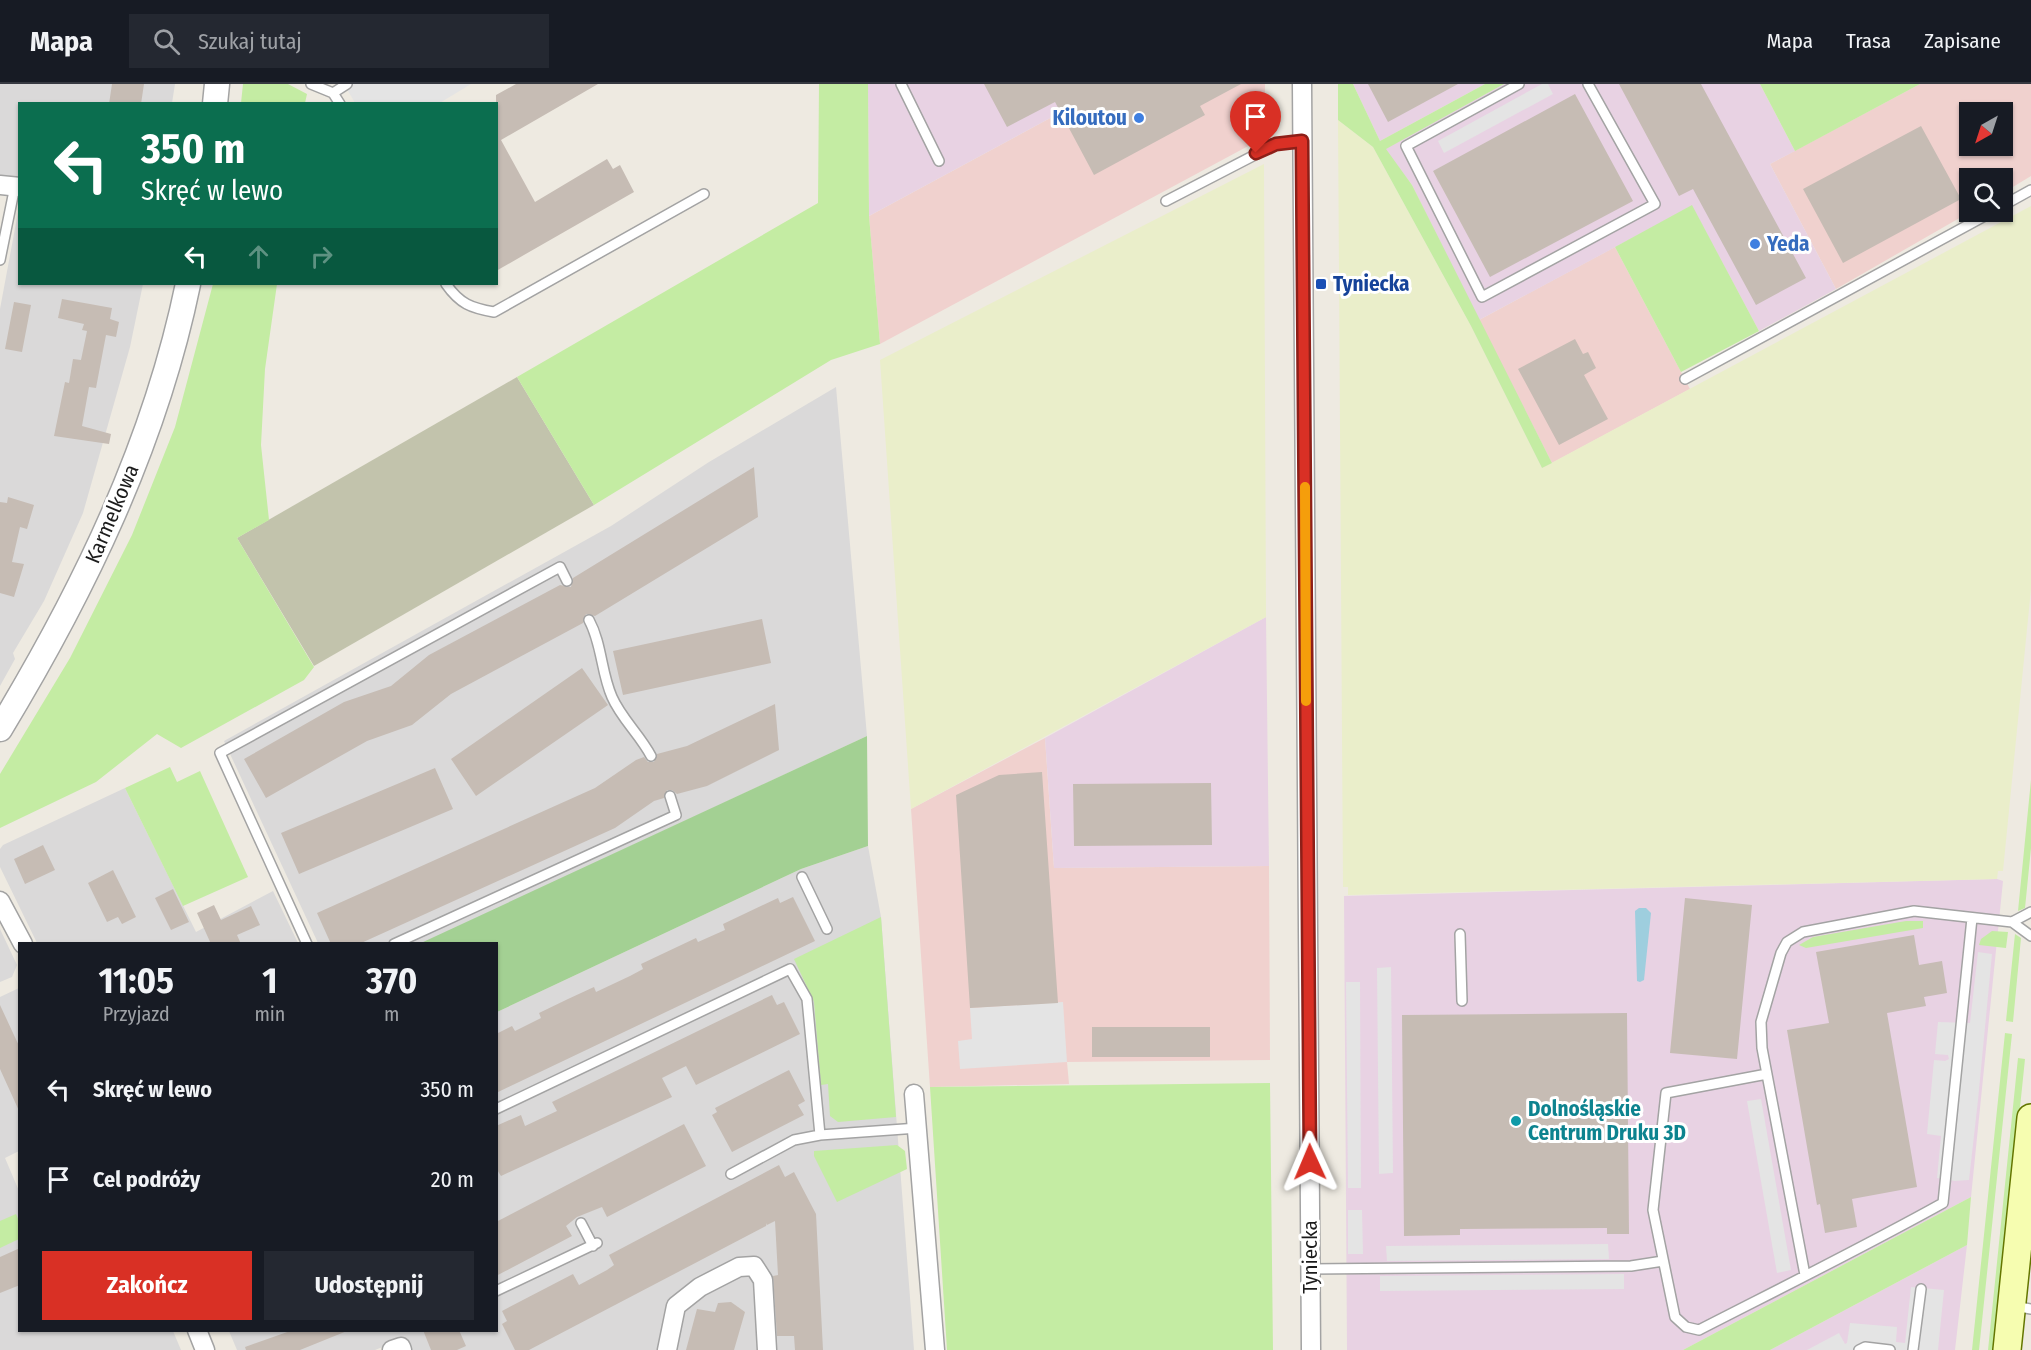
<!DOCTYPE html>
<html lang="pl">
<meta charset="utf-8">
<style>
:root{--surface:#171b24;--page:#242831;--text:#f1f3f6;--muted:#9ea1a6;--line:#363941;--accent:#d93025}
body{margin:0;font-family:"Fira Sans Condensed",sans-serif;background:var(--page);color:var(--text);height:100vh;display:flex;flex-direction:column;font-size:22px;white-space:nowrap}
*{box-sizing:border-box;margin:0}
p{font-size:20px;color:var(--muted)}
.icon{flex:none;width:33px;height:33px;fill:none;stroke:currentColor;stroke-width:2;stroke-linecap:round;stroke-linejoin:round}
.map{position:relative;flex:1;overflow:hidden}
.details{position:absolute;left:18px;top:858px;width:480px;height:390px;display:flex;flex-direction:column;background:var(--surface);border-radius:0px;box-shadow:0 2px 4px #0004}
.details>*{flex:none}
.guide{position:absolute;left:18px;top:18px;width:480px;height:183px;border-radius:0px;box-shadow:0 2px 4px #0004;background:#0b6e4f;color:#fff;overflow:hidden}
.needle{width:39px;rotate:219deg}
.fabs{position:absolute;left:1959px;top:18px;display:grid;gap:12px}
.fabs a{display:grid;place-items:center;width:54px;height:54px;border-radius:0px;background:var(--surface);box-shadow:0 2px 4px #0004;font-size:30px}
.pin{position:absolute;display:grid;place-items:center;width:51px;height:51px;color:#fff;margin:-62px -26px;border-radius:50% 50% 50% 0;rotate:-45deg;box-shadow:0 0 6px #0007}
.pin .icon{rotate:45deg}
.me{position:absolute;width:66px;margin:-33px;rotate:359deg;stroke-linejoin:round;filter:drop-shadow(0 0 4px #0008)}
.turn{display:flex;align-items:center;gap:21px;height:126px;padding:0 24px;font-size:27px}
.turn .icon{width:78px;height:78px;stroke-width:2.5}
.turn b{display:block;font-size:42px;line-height:51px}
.lanes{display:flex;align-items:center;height:57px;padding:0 24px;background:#0003;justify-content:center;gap:30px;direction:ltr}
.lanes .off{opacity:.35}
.eta{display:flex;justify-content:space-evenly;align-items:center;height:102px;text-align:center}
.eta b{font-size:36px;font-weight:700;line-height:42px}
.action{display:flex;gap:12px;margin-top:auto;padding:12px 24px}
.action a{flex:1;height:69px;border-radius:0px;background:var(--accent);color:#fff;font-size:24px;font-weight:700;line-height:69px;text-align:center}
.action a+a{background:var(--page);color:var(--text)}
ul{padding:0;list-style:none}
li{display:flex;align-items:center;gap:18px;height:90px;padding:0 24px}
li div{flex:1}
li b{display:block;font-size:22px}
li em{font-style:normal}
header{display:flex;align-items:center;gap:36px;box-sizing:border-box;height:84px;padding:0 30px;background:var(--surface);border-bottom:2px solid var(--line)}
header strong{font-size:28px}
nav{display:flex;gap:33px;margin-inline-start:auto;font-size:21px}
.search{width:420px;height:54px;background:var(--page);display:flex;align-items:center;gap:15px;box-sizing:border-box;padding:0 21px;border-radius:0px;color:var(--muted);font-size:22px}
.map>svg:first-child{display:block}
</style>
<header>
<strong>Mapa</strong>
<div class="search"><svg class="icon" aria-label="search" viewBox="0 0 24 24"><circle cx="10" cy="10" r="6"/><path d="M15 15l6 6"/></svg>Szukaj tutaj</div>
<nav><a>Mapa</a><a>Trasa</a><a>Zapisane</a></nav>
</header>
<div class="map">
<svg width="2031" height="1266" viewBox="0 0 2031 1266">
<rect width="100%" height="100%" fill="#eeeae1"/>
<path fill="#dad9d9" d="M0,0H175L172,19L20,20L19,96L0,93Z
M19,123L20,200H143L130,263L83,429L44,517L13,569L15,575L0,602V225Z
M836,303L867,652L421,860L318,859L224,657L611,442L709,378Z
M125,704L196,848L273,807L298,859H37L0,783V765L3,761Z
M868,762L881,833L914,1266H411L405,1254L375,1266H237L229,1247L496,1246L497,928L801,785Z
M0,845L17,881L12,893L0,898Z
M19,904V1067L5,1074L19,1107L20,1246L173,1247L181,1266H0V913Z"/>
<path fill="#f0d1ce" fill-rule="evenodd" d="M1113,0H1265V53L880,260L869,132Z
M1920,0H2031V92L2003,109L2002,94H1970V128L1836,205L1770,80ZM1970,28H2002V62H1970Z
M1615,163L1690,305L1552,379L1479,236Z
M1045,654L1054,784L1269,782L1270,976L1067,978L1069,1000L930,1003L911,725Z"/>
<path fill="#e8d2e3" d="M868,0H1113L869,132Z
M1353,0H1485L1380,57Z
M1504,0H1760L1795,67L1770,80L1836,205L1759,247L1692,122L1479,236L1412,101L1385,65Z
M1266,533L1269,782L1054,784L1045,654Z
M1997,795L2003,797L1971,1113L1683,1266H1347L1344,812Z
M1967,1161L1955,1266H1770Z"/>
<path fill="#c2c3ac" d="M517,293L594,421L314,582L237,454Z"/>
<path fill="#eaeeca" d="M1338,36L1373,63L1471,242L1542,384L2031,122V505L2003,787H1998L1997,795L1348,811V803H1343Z
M1264,80L1266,533L911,725L880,276Z"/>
<path fill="#c4eca3" d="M243,0H288L307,10L305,19H241Z
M819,0H868L869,132L880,260L831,276L594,421L517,293L818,119Z
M1338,0H1353L1380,57L1485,0H1504L1386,65L1412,101L1552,379L1542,384L1471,242L1373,63L1338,36Z
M1760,0H1920L1795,67Z
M1692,121L1759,247L1681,288L1615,163Z
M213,200H277L265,285L261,361L269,436L237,454L314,583L304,596L181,664L157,650L96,698L0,744V690L70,574L132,451L175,343Z
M170,683L177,698L200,687L248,793L183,822L125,704Z
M2031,696V764L2025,824L2018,827Z
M881,833L896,1033L838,1038L830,1032L828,1000L821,1001L814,918L794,875Z
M1906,837H1923V844L1806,864L1799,861L1813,853Z
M1992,847L2008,848L2006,864L1979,861L1981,855Z
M2015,850L2021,854L2013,938L2006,937Z
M2005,949L2012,950L1979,1266H1972Z
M2018,974L2025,975L1995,1266H1988Z
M1270,999L1273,1266H947L930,1003Z
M897,1061L905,1067L907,1085L837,1118L814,1072V1067Z
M1971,1113L1967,1161L1770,1266H1683Z
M16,1130L19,1137V1155L0,1164V1137Z"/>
<path fill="#a3d093" d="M867,652L868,762L801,785L497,928L496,860L421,859Z"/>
<path fill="#e4e4e4" d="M344,0H471L438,20L355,19Z
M1542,0H1548L1553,10L1444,69L1438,57Z
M1978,868L1992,870L1978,1016L1969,1096L1955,1097L1937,1094L1941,1052L1927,1050L1934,976L1945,977L1949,975L1948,971L1935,970L1938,938L1970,939Z
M1391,883L1393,1089L1379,1090L1377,884Z
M1346,898H1360L1361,1104H1348Z
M1063,918L1067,978L960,985L958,957L972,955L970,924Z
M1761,1015L1791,1186L1777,1189L1747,1017Z
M1348,1126H1362L1363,1170H1348Z
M1608,1160L1609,1175L1387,1177L1386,1162Z
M1624,1190V1205L1380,1207V1192Z
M1911,1203L1944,1206L1938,1266H1807L1839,1249L1845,1260L1847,1259L1850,1239L1897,1243L1896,1258L1905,1259Z"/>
<path fill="#9ecede" d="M1639,824H1646L1651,829L1644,896L1640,898L1637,897L1635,827Z"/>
<path fill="#c6bcb4" d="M112,0H144L141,20H109Z
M516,0H598L501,56L535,118L607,75L613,85L620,81L634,108L496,187V11Z
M984,0H1241L1200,22L1205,31L1094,91L1055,18L1007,43Z
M1368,0H1458L1388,38Z
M1619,0H1701L1806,194L1756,221L1693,105L1679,112Z
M1575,10L1633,117L1490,193L1433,87Z
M1921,42L1961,115L1843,179L1803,105Z
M62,215L112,224L110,235L119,238L116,253L106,251L96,304L89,303L82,342L111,350L109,360L54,352L65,298L69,299L73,275L81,276L87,247L82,246L84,240L58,234Z
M14,218L31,221L22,268L5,265Z
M1575,255L1583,270L1588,268L1596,284L1584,291L1608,335L1559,361L1518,285Z
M754,383L758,433L595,532L586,530L583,539L451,610L412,641L367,657L266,714L244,675L344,618L391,602L429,571L560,501L571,503L573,494Z
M8,413L34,421L27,445L20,443L12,478L24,480L14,513L0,509V418L7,419Z
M762,535L771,579L623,611L613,567Z
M582,584L608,621L476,712L451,675Z
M775,620L779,666L707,702L677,710L672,706H667L664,714L654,717L615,744L359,860H331L317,829L595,704L636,676L644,673L648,678H654L657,670L687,662Z
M435,684L453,725L299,790L281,749Z
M1042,688L1058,919L970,924L956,711L999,691Z
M1211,699L1212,761L1074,762L1073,700Z
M43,761L55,786L25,800L14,775Z
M113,786L136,833L122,840L118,833L107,838L88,799Z
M173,805L189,838L171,846L155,814Z
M793,813L815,857L496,1009V950L512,942L515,947L541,934L539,929L568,915L594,903L596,908L630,892L643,885L641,880L696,854L698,858L725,846L723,840L778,814L780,819Z
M1685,814L1752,821L1737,975L1670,969Z
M214,821L221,836L251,822L260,841L237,851L241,860H211L197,829Z
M1914,851L1919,881L1942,877L1947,909L1924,913L1926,922L1887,929L1917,1103L1852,1115L1857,1143L1825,1149L1820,1120L1817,1121L1787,946L1829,939L1816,868Z
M772,911L777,921L784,918L800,950L696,1001L686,982L662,994L672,1013L501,1092L496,1084V1042L521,1031L525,1042L557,1027L552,1018Z
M0,921L20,964V1029L0,985Z
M1627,929L1629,1150H1607V1144L1460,1145V1151L1404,1152L1402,931Z
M1092,943H1210V973H1092Z
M789,986L805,1017L798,1021L804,1031L732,1068L712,1031L717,1028L715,1024Z
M684,1040L706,1082L607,1133L602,1123L577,1133L566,1142L572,1152L496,1192V1138Z
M779,1081L785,1093L794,1088L816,1130L823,1266H795L794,1252H777L773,1192L778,1191L775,1137L767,1141V1139L766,1142L529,1266H515L502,1240L507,1237L502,1227L573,1190L579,1201L607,1186L614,1181L609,1171Z
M20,1164V1201L0,1209V1173Z
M731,1218L745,1228L734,1266H686L697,1225L715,1228L718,1219Z
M293,1246H347V1247L300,1266H246L245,1263Z
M423,1246H459L466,1262L457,1266H431Z"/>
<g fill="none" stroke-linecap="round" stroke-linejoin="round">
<defs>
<path id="service" d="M311,0L333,9L340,20
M901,0L939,77
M1519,0L1406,62L1482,213L1655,120L1588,0
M333,9L347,0
M1166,117L1276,60L1302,57
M2002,122L2031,106
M0,176L15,102
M446,200C460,220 471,224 494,228L704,110
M1685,295L1992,128
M589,536C602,560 601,588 612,613C621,634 640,651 651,672
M802,793L827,845
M2012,838L2031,828
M1460,850L1462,917
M307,860L220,669L560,483L567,497
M394,860L676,731L670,712
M1767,990L1666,1009L1653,1126L1675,1233L1686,1243L1699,1246C1781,1204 1862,1164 1943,1119L1972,834
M496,1025L790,885L807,915L820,1051
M731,1090L794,1056L820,1051L918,1044
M581,1139L593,1162
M1310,1185L1631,1182L1663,1177
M1805,1191L1762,964L1761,938L1781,869L1787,858L1803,848L1914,827L2012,838L2031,852
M496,1207L597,1159
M2014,1222L2031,1225
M1859,1266L1865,1263L1890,1266
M1913,1266L1921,1205"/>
<path id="minor" d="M1302,0L1311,1266
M0,101L20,103
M0,817L23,860
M914,1010L935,1266
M197,1246L205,1266
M392,1266L401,1263L402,1266
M667,1266L676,1222L700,1203L739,1183L754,1182L763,1196L767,1266"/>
<path id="tertiary" d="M215,20L217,0
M0,645C84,506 155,360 188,200"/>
<path id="secondary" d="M2007,1266L2031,1034"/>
</defs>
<use href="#service" stroke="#a3a3a3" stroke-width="12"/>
<use href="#minor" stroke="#a3a3a3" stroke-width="21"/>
<use href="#tertiary" stroke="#a3a3a3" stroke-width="27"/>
<use href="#secondary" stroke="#647600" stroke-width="30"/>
<use href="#service" stroke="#fff" stroke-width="9"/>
<use href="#minor" stroke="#fff" stroke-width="18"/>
<use href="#tertiary" stroke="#fff" stroke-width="24"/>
<use href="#secondary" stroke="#f6fdb0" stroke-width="27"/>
</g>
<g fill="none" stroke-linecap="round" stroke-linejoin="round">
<defs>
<path id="route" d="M1256,69L1276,60L1302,57L1310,1078"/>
</defs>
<use href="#route" stroke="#8d1f18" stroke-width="15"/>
<use href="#route" stroke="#d93025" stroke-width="10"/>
<path stroke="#f59e0b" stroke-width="10" d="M1305,403L1306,617"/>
</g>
<g fill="#3f7fe0" stroke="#fff" stroke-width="2">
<circle cx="1139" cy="34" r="6"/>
<circle cx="1755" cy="160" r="6"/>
</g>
<rect fill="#1a4fb4" stroke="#fff" stroke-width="2" x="1315" y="194" width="12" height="12" rx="3"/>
<circle fill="#0f9aa8" stroke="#fff" stroke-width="2" cx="1516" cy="1037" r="6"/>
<g text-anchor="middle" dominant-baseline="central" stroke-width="6" stroke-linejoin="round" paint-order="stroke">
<g font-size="21" font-weight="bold" fill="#366cbe" stroke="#fff" text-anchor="end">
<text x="1127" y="34">Kiloutou</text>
<text x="1767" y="160" text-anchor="start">Yeda</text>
</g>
<g font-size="21" font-weight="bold" fill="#164399" stroke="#fff" text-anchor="start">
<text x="1333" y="200">Tyniecka</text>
</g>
<g font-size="21" fill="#1c1c1c" stroke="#fff">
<text transform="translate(112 430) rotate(-67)">Karmelkowa</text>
<text transform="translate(1310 1173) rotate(-90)">Tyniecka</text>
</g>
<g font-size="21" font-weight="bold" fill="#0d838f" stroke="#fff" text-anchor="start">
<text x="1528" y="1025">Dolnośląskie<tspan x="1528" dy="24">Centrum Druku 3D</tspan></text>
</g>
</g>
</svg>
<div class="fabs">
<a><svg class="needle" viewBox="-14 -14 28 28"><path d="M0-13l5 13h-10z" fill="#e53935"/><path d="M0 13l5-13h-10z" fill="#9ea1a6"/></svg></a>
<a><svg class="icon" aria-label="search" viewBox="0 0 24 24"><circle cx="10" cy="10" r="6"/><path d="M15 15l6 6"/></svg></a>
</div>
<div class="pin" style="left:1256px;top:69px;background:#d93025"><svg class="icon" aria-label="arrive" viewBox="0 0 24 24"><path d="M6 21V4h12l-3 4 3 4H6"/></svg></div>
<svg class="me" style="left:1310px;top:1078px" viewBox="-20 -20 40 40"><path d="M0-17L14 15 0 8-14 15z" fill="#d93025" stroke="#fff" stroke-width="4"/></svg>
<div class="guide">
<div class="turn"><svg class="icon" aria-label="left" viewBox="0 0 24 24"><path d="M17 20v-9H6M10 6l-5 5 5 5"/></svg><div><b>350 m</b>Skręć w lewo</div></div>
<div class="lanes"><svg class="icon" aria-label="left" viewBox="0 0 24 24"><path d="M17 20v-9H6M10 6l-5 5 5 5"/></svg><svg class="icon off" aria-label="ahead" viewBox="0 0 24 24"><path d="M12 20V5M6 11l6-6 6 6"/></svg><svg class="icon off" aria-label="right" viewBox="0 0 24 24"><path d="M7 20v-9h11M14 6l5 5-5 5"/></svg></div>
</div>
<section class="details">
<div class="eta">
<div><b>11:05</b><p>Przyjazd</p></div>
<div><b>1</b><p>min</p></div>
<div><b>370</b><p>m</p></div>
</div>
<ul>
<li><svg class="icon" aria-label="left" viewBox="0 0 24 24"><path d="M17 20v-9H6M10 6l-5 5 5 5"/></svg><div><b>Skręć w lewo</b></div><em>350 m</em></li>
<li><svg class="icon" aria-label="arrive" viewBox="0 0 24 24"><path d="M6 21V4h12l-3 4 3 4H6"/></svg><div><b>Cel podróży</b></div><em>20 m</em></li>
</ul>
<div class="action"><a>Zakończ</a><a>Udostępnij</a></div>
</section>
</div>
